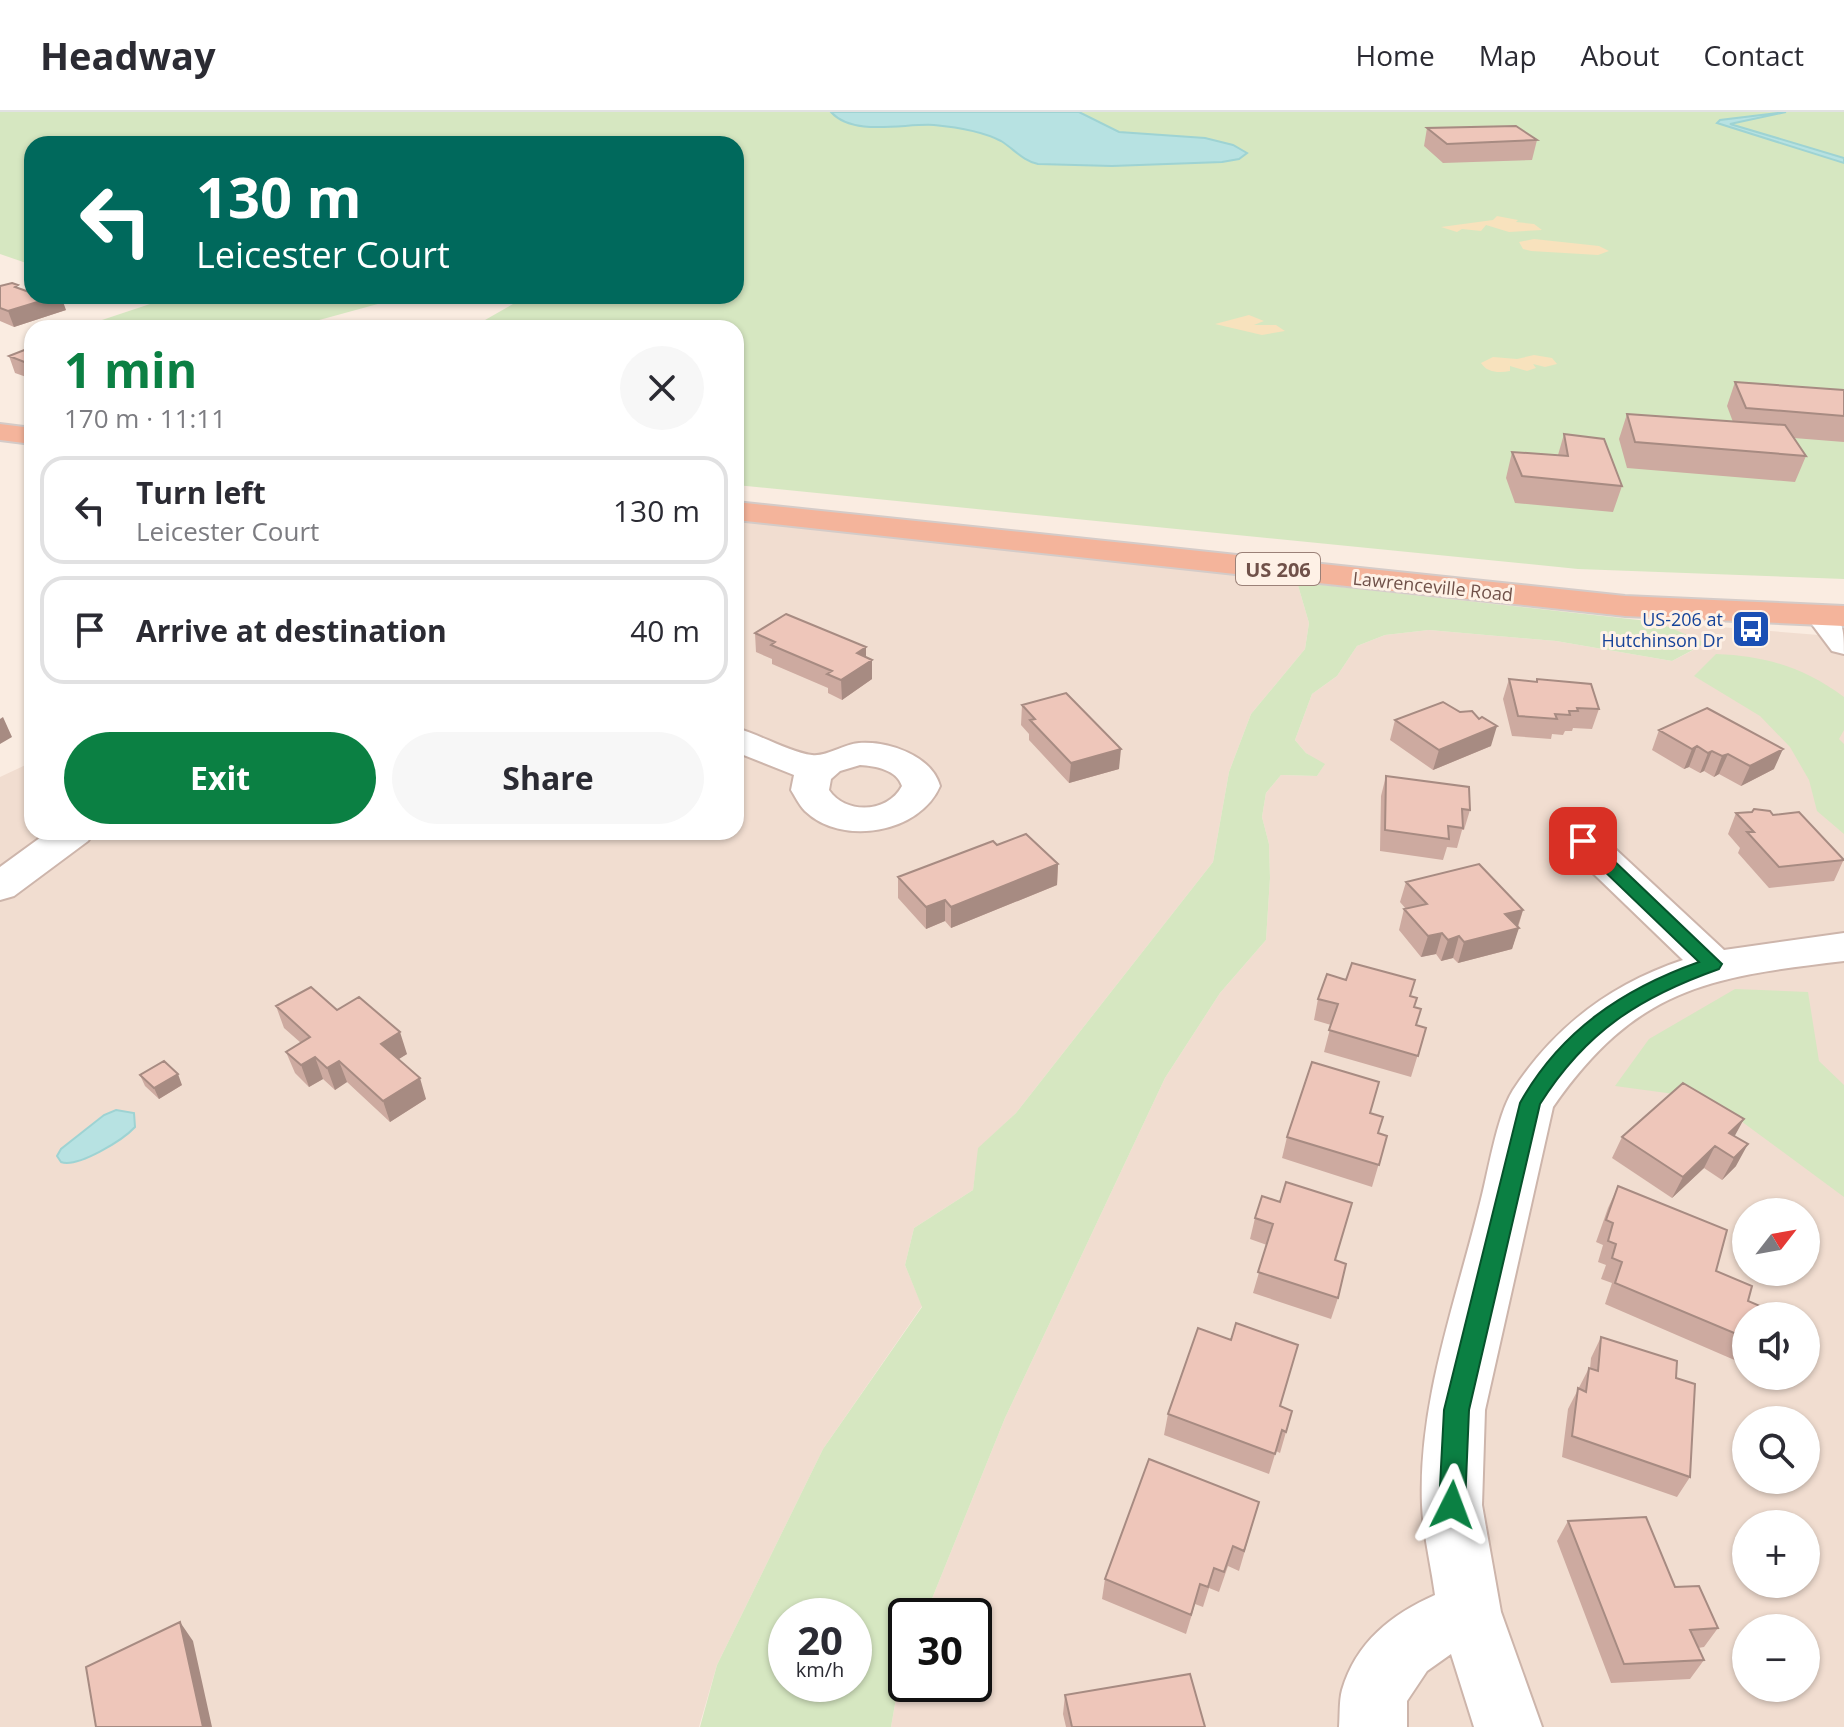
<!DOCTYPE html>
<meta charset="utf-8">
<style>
:root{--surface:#fff;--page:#f7f7f7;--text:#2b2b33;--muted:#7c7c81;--line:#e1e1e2;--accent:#0b8043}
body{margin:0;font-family:"Open Sans",sans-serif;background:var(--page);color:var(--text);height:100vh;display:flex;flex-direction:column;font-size:30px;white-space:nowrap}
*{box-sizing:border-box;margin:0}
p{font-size:26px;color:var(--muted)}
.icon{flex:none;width:44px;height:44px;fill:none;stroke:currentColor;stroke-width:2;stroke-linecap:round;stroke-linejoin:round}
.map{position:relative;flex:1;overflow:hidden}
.details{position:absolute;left:24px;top:208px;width:720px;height:520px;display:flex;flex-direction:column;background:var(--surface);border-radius:24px;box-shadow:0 2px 6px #0004}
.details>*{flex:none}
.top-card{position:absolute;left:24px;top:24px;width:720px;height:168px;border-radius:24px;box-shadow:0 2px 6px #0004;background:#00695c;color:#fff;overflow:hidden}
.needle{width:52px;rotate:59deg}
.tools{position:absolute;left:1732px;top:1086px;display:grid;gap:16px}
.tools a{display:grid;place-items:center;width:88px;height:88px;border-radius:50%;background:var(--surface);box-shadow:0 2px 6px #0004;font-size:40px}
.speed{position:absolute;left:768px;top:1486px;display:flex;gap:16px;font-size:40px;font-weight:700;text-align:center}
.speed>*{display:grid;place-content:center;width:104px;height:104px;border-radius:50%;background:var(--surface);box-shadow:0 2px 6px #0004;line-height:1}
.speed small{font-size:20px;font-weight:400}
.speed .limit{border:4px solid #111;border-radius:12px;background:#fff;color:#111}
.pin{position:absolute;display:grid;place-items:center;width:68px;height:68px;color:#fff;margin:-34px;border-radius:16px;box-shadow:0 4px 12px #0006}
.me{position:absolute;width:88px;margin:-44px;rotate:3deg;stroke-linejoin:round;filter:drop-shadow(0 0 6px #0008)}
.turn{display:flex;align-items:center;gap:28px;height:168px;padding:0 40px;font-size:36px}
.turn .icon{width:104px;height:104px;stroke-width:2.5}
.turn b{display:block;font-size:56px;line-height:68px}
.round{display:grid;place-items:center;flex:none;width:84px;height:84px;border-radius:42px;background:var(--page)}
.headline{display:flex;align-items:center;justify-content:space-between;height:136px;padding:0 40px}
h1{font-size:48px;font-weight:700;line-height:60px;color:var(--accent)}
.action{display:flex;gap:16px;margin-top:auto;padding:16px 40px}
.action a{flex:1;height:92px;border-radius:48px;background:var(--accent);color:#fff;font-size:32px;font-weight:700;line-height:92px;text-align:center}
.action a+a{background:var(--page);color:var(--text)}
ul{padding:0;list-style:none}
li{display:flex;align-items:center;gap:24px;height:108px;margin:0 16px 12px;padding:0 24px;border:4px solid var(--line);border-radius:24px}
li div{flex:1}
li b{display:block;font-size:30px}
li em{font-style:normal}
header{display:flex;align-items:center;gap:48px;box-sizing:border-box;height:112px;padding:0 40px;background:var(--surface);border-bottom:2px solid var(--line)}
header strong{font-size:38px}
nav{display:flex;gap:44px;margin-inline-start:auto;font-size:28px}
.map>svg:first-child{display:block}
</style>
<header>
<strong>Headway</strong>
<nav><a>Home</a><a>Map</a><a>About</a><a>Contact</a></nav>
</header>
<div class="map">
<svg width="1844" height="1615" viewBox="0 0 1844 1615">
<rect width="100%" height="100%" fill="#faece1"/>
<path fill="#f1ddd0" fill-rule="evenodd" d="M736,401L1297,470L1309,511L1305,537L1251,602L1229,660L1213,750L1016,1001L979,1036L973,1078L914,1116L905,1153L922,1194L823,1337L717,1553L699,1615H0V665L32,650V720H736Z
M1657,510L1844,525V1615H891L899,1569L906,1551V1572H974V1504H925L1005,1306L1165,966L1220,881L1266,828L1270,766L1269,732L1262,705L1266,681L1281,663L1317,664L1324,653L1306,641L1295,628L1312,582L1337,564L1357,534L1385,523L1429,518L1556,529L1672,549L1705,532ZM1746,1100H1806V1160H1746ZM1746,1204H1806V1264H1746ZM1746,1308H1806V1368H1746ZM1746,1412H1806V1472H1746ZM1746,1516H1806V1576H1746Z"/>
<path fill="#d6e7c1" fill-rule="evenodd" d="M0,0H1844V467L1578,457L736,373V216H471L513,192L407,184L290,216H205L185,208L78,216L174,184H736V32H32V153L0,142Z
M1297,470L1657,510L1706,531L1672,549L1556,529L1429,518L1385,523L1357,534L1337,564L1312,582L1295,628L1306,641L1325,652L1317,664L1281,663L1266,681L1262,705L1269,732L1270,766L1266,828L1220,881L1165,966L1005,1306L925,1504H906V1551L899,1569L891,1615H700L717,1553L823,1337L922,1195L905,1153L914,1116L973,1078L978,1036L1016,1001L1213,750L1229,660L1251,602L1305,537L1309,511ZM786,1504H854V1572H786Z
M1716,542C1766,544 1803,555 1844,585V618L1839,627L1844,632V722L1817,699L1809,668L1790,635L1760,604L1694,564Z
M1735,877L1808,880L1819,949L1844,973V1085L1711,987L1615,974L1649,927Z"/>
<path fill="#f8e2bd" d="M1497,104L1518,108L1516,110L1534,112L1542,118L1509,120L1486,113L1481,119L1462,117L1457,120L1441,115L1493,108Z
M1534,127L1599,134L1609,139L1598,143L1531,139L1523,137L1519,130Z
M1249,203L1264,209L1254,213H1276L1285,219L1262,223L1215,212Z
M1534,243L1552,246L1557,252L1545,255L1533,252L1536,256L1527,259L1510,254V259C1500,261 1487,261 1481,251L1493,245L1517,247Z"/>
<path fill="#b7e2e2" stroke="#9ed3d3" stroke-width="2" d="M831,0H1079L1119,20L1205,26L1233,33L1247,41L1239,47L1222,50L1112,54L1038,52C1023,49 1014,37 1001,29C982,19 955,15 934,13C905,11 853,25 831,0Z
M1786,0L1730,12L1844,46V51L1717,11L1720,8Z
M116,998L134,1001L135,1015C123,1028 78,1056 61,1050L57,1044L61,1037L104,1003Z"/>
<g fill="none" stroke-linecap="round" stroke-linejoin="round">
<defs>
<path id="minor" d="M1821,493C1844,500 1844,520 1844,542L1832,539L1805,503L1810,496Z
M736,616C759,622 791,641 812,643C826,645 844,632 859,631C889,629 932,644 940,674C920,721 842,735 805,699C799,693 795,684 791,678L794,663L736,640ZM860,653C876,654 897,658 902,674C888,701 846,703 829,678L831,667L840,659Z
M1583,717L1597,720L1724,838L1844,821V849C1707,865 1636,876 1553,995L1485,1298L1482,1393L1501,1500L1542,1615H1474L1451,1542L1427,1559L1407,1589V1615H1339C1340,1603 1339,1589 1342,1578C1356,1530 1392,1502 1435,1483C1431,1453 1423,1422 1422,1393C1418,1291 1455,1192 1479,1095C1488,1063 1496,1005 1513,978C1555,914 1611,872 1683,848L1569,738L1563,729L1569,720Z
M48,720H94L88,729L14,784L0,788V755Z"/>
<path id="trunk" d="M0,312L32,316V332L0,328Z
M736,390L1625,484L1844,494V514L1625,504L736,408Z"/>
</defs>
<use href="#minor" stroke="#cdb5ab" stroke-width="4"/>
<use href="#trunk" stroke="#d4cbc8" stroke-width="4"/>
<use href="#minor" fill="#fff" fill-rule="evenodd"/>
<use href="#trunk" fill="#f4b49b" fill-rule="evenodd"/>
</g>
<path fill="#cdaaa0" d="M1427,16L1537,28L1532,48L1443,51L1424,34Z
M0,174L19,177L66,198L14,215L0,209Z
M32,235V267L15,261L9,244Z
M1735,270L1844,278V330L1794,326L1806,344L1795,370L1627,356L1619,327L1627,302L1733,310L1727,294Z
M1564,322L1622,374L1613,400L1515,391L1506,366L1512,340L1558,343Z
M755,521L866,535V545L872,567L842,588L828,581V576L772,552V547L756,540Z
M1509,567L1536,570L1537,567L1599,597L1592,617L1573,616L1572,619H1565L1563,623L1552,622L1551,627L1512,624L1503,587Z
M1022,593L1119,657L1069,671L1029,628V622L1021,613Z
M1395,608L1491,634L1433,658L1390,628Z
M1659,618L1774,657L1741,674L1719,662L1714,665L1704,659L1700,661L1689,655L1684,657L1652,638Z
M1386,664L1470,698L1464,718H1462L1457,736L1447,735L1443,748L1380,739L1381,684Z
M1736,701L1773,703L1844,747L1834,769L1769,776L1738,741L1740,736L1728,722Z
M687,720H711L700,727Z
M997,733L1058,752L1057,773L951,816L945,809L926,817L898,786V765Z
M1406,770L1523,798L1512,837L1458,851L1453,846L1441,849L1436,842L1421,845L1399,818L1404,797H1406L1400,790Z
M1318,887L1414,895L1416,913L1426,916L1411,965L1324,940L1331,913L1314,908Z
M276,894L337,898L407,942L398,947L426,987L390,1010L347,970L335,978L323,967L309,975L295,961L286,940L301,931L284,916Z
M140,963L182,973L159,987L145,974Z
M1378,1021L1387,1024L1372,1075L1282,1046L1287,1025Z
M1735,1024L1736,1054L1722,1068L1704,1056L1672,1086L1612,1046L1622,1025Z
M1618,1074L1748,1189L1746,1204V1253L1605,1192L1612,1171L1601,1167L1606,1153L1598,1150L1603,1133L1596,1130L1608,1096Z
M1262,1084L1338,1186L1331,1207L1253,1181L1267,1133L1250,1127L1255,1106Z
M1601,1225L1676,1266L1690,1365L1677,1385L1562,1345L1568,1297L1589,1256L1590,1257L1591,1246Z
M1280,1294L1292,1299L1280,1341L1276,1339L1269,1362L1164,1323L1168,1302Z
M1259,1390L1239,1459L1228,1454L1219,1480L1209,1476L1203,1495L1195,1492L1186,1522L1102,1487L1105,1467Z
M1568,1409L1675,1475L1718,1516L1704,1535L1698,1536L1704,1548L1690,1567L1611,1571L1557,1429Z
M1065,1583L1205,1615H1066L1063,1602Z"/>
<path fill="#a78b82" d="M57,184H61L66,198L14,215L8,199Z
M866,535V551L872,548V567L842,588L841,568L857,541Z
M3,605L12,625L0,632V607Z
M1497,614L1491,634L1433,658L1439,638Z
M1697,634L1689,655L1684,657L1692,637Z
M1121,637L1119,657L1069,671L1071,651Z
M1783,637L1774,657L1741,674L1750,654Z
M1712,639L1704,659L1700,661L1708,641Z
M1728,642L1719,662L1714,665L1722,644Z
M699,720H711L700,727Z
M1058,752L1057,773L951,816V795Z
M945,788V809L926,817V795Z
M1523,798L1517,816H1519L1512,837L1458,851L1464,830L1505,802Z
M1442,821L1436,842L1421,845L1428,824Z
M1459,824L1453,846L1441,849L1448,828Z
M400,920L407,942L388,954L381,932Z
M315,945L323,967L309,975L301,953Z
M339,949L347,970L335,978L327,956Z
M178,962L182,973L159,987L154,976Z
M420,966L426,987L390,1010L383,989Z
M1744,1007L1732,1029L1729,1021Z
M1748,1032L1736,1054L1722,1068L1734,1046Z
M1715,1034L1704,1056L1672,1086L1683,1065Z
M180,1510L193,1529L212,1615H203Z"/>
<path fill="#eec6ba" stroke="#a78b82" stroke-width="2" d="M1516,14L1537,28L1447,32L1427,16Z
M12,171L18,173L15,175L32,181V184H57L8,199L0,196V174Z
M32,235V253L9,244Z
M1735,270L1844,278V304L1746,296Z
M1627,302L1785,313L1806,344L1635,330Z
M1564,322L1604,327L1622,374L1522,364L1512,340L1568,344Z
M786,502L866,535L857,541L872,548L841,568L827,562L832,559L771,533L775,530L755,521Z
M1509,567L1537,570V567L1591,572L1599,597L1577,596L1578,599H1569L1570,603L1555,602L1557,607L1518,604Z
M1066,581L1121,637L1071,651L1030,608L1035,607L1022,593Z
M1443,590L1460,600L1472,599L1479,607L1482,605L1497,614L1439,638L1395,608Z
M1707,596L1783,637L1750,654L1728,642L1722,644L1712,639L1708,641L1697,634L1692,637L1659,618Z
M1386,664L1469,675L1470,698L1462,697L1463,716L1448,714L1449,727L1385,718Z
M1754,697L1770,699L1773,703L1799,700L1844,748L1779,755L1747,720H1754L1736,701L1752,700Z
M1026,722L1058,752L951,795L945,788L926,795L898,765L993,729L997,733Z
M1479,752L1523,798L1505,802L1519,816L1464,830L1459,824L1448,828L1442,821L1428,824L1404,797L1427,792L1406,770Z
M1352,851L1415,868L1410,884L1417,886L1414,895L1421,897L1416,913L1426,916L1418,944L1329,918L1338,892L1318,887L1327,862L1346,868Z
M311,875L337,898L359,885L400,920L381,932L420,966L383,989L339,949L327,956L315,945L301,953L286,940L310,925L276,894Z
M164,949L178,962L154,976L140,963Z
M1312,950L1379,970L1370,1001L1383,1005L1378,1021L1387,1024L1379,1053L1287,1025Z
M1683,971L1744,1007L1729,1021L1748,1032L1734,1046L1715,1034L1683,1065L1622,1025Z
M1286,1070L1352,1091L1335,1148L1346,1152L1338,1186L1258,1160L1273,1112L1255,1106L1262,1084L1280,1090Z
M1618,1074L1727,1118L1716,1159L1752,1174L1748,1189L1767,1197L1765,1204H1746V1226L1615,1171L1622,1150L1612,1146L1616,1132L1608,1129L1613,1111L1606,1108Z
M1236,1211L1298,1233L1280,1294L1292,1299L1286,1320L1282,1318L1275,1342L1168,1302L1198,1216L1231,1228Z
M1601,1225L1677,1249L1676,1266L1695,1272L1690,1365L1572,1324L1578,1276L1586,1280L1589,1256L1598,1259Z
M1149,1347L1259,1390L1244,1439L1233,1434L1224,1460L1214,1456L1208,1475L1200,1472L1191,1503L1105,1467Z
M1646,1405L1675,1475L1699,1474L1718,1516L1690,1518L1704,1548L1624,1552L1568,1409Z
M180,1510L203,1615H96L86,1555Z
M1190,1562L1205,1615H1072L1065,1583Z"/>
<path fill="#0b8043" stroke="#07532c" stroke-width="2" d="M1583,724L1589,725L1722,852L1719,857C1640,885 1586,919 1540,992L1469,1298L1465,1393L1461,1402L1452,1406L1442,1402L1439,1393L1444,1298L1520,991C1560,919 1623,877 1699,850L1577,733L1575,729L1577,725Z"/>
<defs>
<symbol id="bus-square" viewBox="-11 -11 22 22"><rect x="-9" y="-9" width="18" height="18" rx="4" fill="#1a4fb4" stroke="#fef1e6"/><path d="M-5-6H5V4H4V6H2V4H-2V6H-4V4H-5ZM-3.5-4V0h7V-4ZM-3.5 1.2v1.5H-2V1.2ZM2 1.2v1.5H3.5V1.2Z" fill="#fff"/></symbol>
</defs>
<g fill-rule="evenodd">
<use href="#bus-square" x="1729" y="495" width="44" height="44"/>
</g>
<g text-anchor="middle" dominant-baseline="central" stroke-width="6" stroke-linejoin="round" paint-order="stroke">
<g font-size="18" fill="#705149" stroke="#fef1e6">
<text transform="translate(1433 474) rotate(6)">Lawrenceville Road</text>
</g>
<g font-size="18" fill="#164399" stroke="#fef1e6" text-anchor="end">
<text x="1723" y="507">US-206 at<tspan x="1723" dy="21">Hutchinson Dr</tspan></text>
</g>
<rect fill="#fef1e6" stroke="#9b8178" stroke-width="2" x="1236" y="441" width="84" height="32" rx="6"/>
<g font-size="20" font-weight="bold" fill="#705149">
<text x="1278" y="457">US 206</text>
</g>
</g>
</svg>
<div class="tools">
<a><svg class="needle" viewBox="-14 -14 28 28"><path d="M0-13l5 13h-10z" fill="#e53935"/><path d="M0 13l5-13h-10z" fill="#7c7c81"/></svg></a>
<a><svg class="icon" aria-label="sound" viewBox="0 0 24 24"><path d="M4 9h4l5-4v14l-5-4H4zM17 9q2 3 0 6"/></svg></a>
<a><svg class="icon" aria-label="search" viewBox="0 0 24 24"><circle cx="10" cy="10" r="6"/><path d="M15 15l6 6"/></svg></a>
<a>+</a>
<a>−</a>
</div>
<div class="speed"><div>20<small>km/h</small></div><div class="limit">30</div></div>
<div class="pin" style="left:1583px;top:729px;background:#d93025"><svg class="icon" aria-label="arrive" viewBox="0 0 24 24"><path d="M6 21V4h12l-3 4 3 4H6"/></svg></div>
<svg class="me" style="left:1452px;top:1393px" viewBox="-20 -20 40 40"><path d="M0-17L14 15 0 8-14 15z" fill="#0b8043" stroke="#fff" stroke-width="4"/></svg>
<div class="top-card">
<div class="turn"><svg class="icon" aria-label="left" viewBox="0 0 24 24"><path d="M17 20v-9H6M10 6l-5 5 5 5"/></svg><div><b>130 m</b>Leicester Court</div></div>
</div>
<section class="details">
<div class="headline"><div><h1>1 min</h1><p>170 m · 11:11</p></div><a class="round"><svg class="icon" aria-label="close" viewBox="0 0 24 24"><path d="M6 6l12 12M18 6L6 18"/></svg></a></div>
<ul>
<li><svg class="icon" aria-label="left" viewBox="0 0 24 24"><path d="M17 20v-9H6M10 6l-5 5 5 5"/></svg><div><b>Turn left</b><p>Leicester Court</p></div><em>130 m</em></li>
<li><svg class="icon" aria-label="arrive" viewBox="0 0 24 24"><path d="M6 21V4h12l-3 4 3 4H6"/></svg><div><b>Arrive at destination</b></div><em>40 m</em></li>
</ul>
<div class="action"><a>Exit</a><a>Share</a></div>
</section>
</div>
